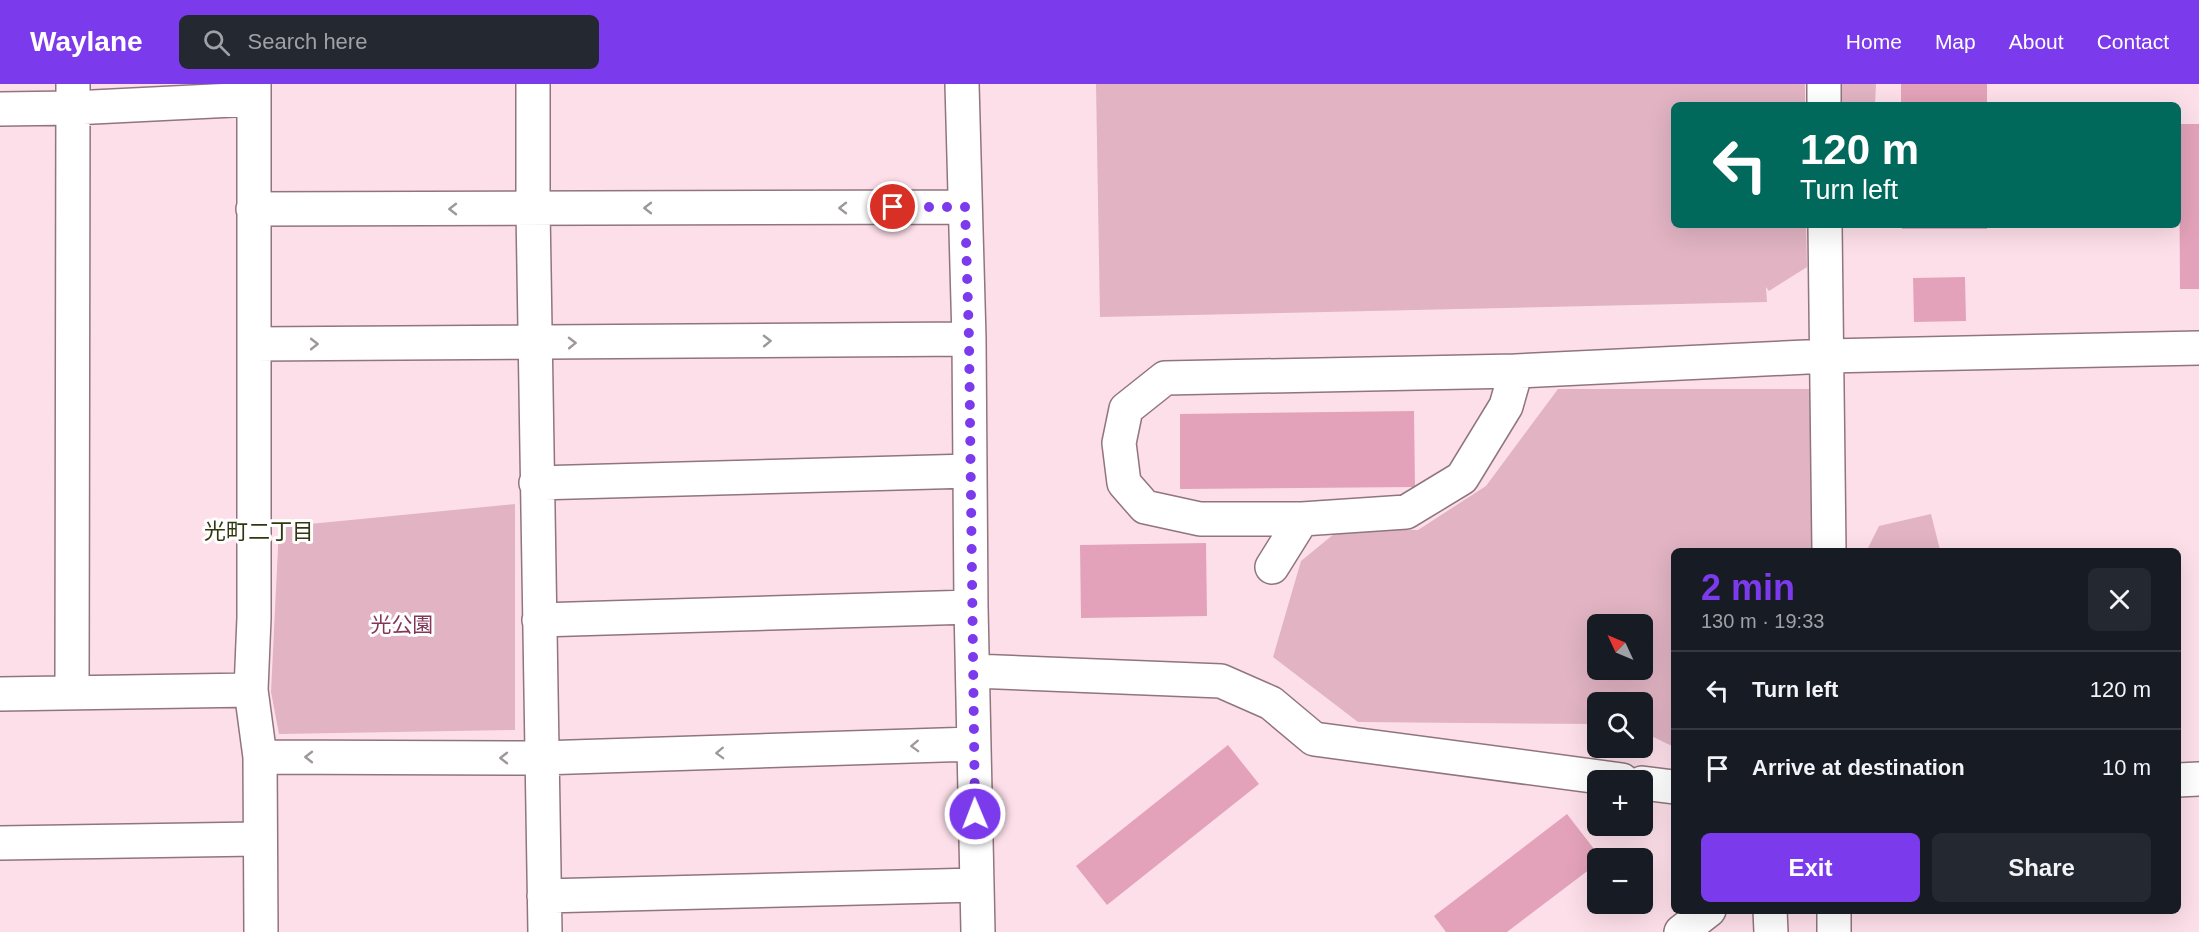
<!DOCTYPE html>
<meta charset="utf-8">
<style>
:root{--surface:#171b24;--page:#242831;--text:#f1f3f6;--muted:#9ea1a6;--line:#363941;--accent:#7c3aed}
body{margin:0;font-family:Helvetica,"Noto Sans JP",sans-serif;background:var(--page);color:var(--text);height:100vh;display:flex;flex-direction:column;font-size:22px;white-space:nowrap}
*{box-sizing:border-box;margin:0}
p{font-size:20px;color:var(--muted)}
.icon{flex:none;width:33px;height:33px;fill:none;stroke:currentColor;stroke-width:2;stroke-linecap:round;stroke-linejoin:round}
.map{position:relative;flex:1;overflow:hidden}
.panel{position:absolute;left:1671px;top:464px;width:510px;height:366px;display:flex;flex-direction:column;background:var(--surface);border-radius:9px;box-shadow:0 6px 24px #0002}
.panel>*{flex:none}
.banner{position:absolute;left:1671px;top:18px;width:510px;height:126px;border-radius:9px;box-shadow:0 6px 24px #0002;background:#00695c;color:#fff;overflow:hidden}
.needle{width:39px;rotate:314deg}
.fabs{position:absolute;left:1587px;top:530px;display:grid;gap:12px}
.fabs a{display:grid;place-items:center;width:66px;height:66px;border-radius:9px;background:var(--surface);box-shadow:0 6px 24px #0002;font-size:30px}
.pin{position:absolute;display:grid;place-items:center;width:51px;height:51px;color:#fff;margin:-26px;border:3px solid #fff;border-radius:50%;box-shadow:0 2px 6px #0007}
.me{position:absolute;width:66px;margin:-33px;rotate:359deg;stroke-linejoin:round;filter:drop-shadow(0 0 4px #0008)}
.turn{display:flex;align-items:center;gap:21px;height:126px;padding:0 30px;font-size:27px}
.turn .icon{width:78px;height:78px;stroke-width:2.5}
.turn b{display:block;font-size:42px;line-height:51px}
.round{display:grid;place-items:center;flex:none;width:63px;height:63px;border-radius:9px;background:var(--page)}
.summary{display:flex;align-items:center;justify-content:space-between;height:102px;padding:0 30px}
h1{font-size:36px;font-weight:600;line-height:45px;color:var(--accent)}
.cta{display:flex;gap:12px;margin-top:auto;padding:12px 30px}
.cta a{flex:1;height:69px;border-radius:9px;background:var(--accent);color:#fff;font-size:24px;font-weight:600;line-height:69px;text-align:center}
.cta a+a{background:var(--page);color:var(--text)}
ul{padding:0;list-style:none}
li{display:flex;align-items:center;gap:18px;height:78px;padding:0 30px;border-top:2px solid var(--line)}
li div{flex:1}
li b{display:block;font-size:22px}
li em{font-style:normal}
header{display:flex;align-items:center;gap:36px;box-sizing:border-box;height:84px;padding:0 30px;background:var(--accent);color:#fff}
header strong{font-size:28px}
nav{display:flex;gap:33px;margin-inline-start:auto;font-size:21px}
.search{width:420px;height:54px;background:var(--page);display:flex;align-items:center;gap:15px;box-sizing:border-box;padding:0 21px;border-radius:9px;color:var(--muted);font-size:22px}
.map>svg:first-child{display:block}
</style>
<header>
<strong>Waylane</strong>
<div class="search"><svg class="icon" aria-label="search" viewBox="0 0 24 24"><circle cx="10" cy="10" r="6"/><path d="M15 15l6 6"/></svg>Search here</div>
<nav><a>Home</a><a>Map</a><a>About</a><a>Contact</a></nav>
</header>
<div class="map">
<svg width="2199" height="848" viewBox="0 0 2199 848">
<rect width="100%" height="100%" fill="#fddfe9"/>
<path fill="#e1b3c3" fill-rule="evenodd" d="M1096,0H1805V21H1674V141H1806L1807,183L1769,207L1766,203L1767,218L1100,233Z
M1835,0H1876L1875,21H1828Z
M1558,305H1828L1826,466H1674V663L1643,648L1642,618H1598L1597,640L1358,638L1273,573L1301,477L1340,445L1418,446L1486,402ZM1598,540H1642V585H1598Z
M515,420V646L279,650L271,608L279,443Z
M1931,430L1940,466H1867L1879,442Z"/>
<path fill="#e3a2b9" d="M1901,0H1987V21H1901Z
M2179,40H2199V205H2180Z
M1902,141H1987V145H1902Z
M1965,193L1966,237L1914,238L1913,194Z
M1414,327L1415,403L1180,405V330Z
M1206,459L1207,532L1081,534L1080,461Z
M1228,661L1259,700L1107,821L1076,782Z
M1567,730L1601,774H1598V779L1507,848H1446L1434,832Z"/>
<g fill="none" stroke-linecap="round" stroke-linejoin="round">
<defs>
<path id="minor" d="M254,0V534L251,606L260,673L261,848
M533,0V125L545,848
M962,0L969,255L971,523L978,848
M1824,0V21
M0,25L73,24L253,15
M253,125L965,123
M1825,141L1829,466
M255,260L969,255
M1516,287L1506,322L1462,394L1406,428L1302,435H1200L1145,423L1124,399L1119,359L1126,325L1165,294L1516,287L1827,272L2199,264
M536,399L970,387
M1272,483L1302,435
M539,536L971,523
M973,587L1221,597L1271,619L1314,655L1622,696
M72,609L73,0
M0,610L251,606
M260,673L541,674L973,660
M2178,696L2199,695
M1642,699L1674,703
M0,759L260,755
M544,812L976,801
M1770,826L1771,848
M1834,826V848
M1681,848L1709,826"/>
</defs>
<use href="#minor" stroke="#90757e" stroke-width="36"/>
<use href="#minor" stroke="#fff" stroke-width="33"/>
</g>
<defs><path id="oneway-chevron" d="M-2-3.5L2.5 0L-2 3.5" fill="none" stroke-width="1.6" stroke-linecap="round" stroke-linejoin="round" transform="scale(1.5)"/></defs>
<g stroke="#9e989a">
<use href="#oneway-chevron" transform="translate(648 124) rotate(180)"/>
<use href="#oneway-chevron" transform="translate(843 124) rotate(180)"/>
<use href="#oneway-chevron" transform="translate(453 125) rotate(-180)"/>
<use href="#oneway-chevron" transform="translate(767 257) rotate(-1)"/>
<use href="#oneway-chevron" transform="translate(572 259) rotate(-1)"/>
<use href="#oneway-chevron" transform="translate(314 260)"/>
<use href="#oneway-chevron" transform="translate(915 662) rotate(178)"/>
<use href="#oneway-chevron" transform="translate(720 669) rotate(178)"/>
<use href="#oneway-chevron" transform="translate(309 673) rotate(-180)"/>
<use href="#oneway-chevron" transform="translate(504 674) rotate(-180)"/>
</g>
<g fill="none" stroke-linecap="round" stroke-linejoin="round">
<path stroke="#7c3aed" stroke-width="10" stroke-dasharray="0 18" d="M893,123H965L969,255L975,730"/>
</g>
<g text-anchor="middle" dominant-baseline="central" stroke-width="6" stroke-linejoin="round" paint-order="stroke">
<g font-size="21" fill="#833657" stroke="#fff">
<text x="402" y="540">光公園</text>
</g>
<g font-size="22" fill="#313811" stroke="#fff">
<text x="259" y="447">光町二丁目</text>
</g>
</g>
</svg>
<div class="fabs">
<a><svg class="needle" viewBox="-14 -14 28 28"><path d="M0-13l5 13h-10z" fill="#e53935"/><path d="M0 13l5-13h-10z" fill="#9ea1a6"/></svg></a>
<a><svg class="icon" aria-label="search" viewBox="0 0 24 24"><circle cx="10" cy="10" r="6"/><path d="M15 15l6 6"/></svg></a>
<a>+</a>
<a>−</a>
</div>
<div class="pin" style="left:893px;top:123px;background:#d93025"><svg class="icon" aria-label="arrive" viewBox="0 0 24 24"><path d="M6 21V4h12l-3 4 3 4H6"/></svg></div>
<svg class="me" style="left:975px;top:730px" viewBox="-20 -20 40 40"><circle r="17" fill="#7c3aed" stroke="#fff" stroke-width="3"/><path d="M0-11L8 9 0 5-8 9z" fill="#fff"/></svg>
<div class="banner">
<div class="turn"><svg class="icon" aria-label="left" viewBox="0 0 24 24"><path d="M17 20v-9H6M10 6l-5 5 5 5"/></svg><div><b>120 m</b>Turn left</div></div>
</div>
<section class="panel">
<div class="summary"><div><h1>2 min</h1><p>130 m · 19:33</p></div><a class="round"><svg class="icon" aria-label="close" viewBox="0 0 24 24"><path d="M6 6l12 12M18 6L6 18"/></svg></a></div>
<ul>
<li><svg class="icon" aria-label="left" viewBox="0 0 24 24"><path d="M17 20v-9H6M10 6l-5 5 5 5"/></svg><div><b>Turn left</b></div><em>120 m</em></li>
<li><svg class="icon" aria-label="arrive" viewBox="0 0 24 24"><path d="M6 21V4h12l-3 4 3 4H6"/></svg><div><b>Arrive at destination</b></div><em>10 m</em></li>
</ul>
<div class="cta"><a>Exit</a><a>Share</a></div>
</section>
</div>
